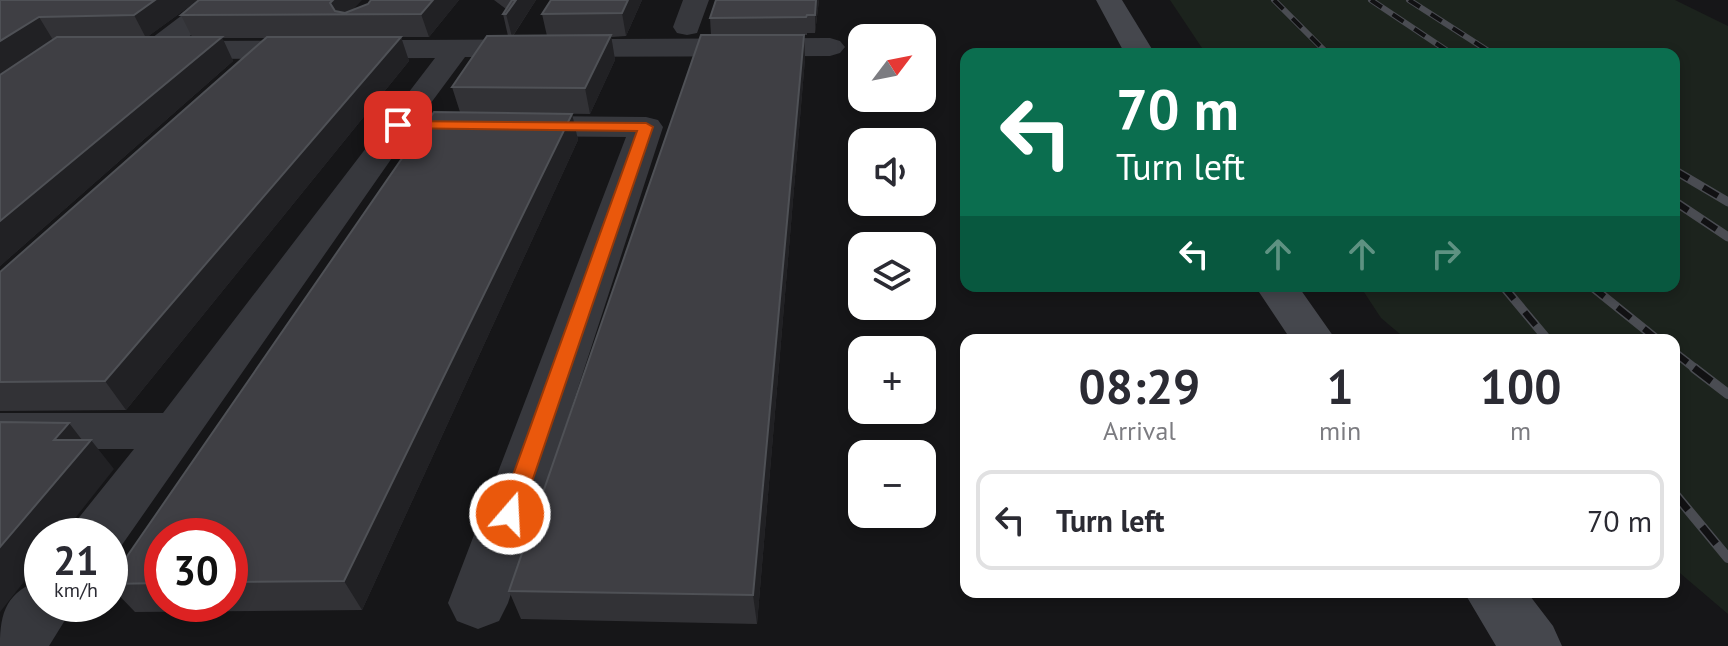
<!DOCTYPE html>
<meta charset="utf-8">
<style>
:root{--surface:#fff;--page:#f2f2f3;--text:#2b2b33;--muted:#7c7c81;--line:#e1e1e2}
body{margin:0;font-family:"PT Sans",sans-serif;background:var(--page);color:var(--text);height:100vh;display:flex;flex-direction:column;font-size:30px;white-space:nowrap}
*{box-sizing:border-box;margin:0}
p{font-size:26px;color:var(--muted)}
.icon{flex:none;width:44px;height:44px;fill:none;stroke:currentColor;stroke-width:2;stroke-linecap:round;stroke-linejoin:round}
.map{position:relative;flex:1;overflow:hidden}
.details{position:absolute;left:960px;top:334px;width:720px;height:264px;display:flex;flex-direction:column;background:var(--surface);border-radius:16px;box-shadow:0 4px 12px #0003}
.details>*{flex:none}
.hud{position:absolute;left:960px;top:48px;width:720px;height:244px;border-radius:16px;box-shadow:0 4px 12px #0003;background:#0b6e4f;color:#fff;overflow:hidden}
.needle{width:52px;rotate:58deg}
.controls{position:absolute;left:848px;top:24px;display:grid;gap:16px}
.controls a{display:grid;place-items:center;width:88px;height:88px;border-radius:16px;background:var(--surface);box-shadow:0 4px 12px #0003;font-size:40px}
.speed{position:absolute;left:24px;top:518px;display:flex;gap:16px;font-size:40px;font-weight:700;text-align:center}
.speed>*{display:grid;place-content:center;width:104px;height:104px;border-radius:50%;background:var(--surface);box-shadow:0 4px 12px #0003;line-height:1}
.speed small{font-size:20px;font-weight:400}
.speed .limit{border:12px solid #d22;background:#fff;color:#111}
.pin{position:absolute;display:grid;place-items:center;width:68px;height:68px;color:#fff;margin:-34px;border-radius:16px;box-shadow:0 4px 12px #0006}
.me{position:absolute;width:88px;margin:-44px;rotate:19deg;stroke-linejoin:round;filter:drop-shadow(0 0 6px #0008)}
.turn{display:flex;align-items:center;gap:28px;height:168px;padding:0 24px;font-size:36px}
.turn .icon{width:104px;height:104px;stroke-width:2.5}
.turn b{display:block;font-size:56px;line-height:68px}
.lanes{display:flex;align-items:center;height:76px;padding:0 24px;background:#0003;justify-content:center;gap:40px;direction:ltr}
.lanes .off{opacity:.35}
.eta{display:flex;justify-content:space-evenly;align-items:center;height:136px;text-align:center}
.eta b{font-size:48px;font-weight:700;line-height:56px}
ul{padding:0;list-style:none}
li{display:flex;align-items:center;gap:24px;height:100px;margin:0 16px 12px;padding:0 8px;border:4px solid var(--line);border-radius:16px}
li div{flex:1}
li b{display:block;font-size:30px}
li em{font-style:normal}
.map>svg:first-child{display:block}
</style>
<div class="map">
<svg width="1728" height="646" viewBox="0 0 1728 646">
<rect width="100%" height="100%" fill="#161618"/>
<path fill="#1c231d" d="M1170,0H1675L1728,26V614L1674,568V340H1407L1381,318L1360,286H1674V54H1206Z"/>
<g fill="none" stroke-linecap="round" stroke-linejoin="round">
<path fill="#37383d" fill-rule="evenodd" d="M202,0H232L184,41L830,38L840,41L845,47L840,53L830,56L465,57L422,115L646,117L658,120L663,127L508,603L499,621L478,629L457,621L448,603L626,137L408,135L117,552L110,554V536H69L77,520L134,449H0V413H163L435,58L154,59L144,56L139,50L144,44Z
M683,0H709L697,33L687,35L677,33L673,27Z
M42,579V604H75L49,646H0C0,611 7,592 42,579Z"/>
<path fill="#45474d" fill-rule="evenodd" d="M1096,0H1122L1155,54H1125Z
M1255,286H1298L1336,340H1291Z
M1464,592H1527L1553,626L1562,646H1496Z"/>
<defs>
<path id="rail-far2" d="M1274,0L1328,54
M1371,0L1452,54
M1409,0L1493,54"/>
<path id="rail-far1" d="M1674,170L1728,202
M1674,201L1728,237
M1503,286L1548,340
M1591,286L1658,340
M1674,352L1697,370"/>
<path id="rail" d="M1694,368L1728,394
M1674,493L1728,558"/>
</defs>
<use href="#rail-far2" stroke="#4a4c52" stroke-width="6"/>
<use href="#rail-far1" stroke="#4a4c52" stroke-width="9"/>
<use href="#rail" stroke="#4a4c52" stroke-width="10"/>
<use href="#rail-far2" stroke="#111113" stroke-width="4" stroke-dasharray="13" stroke-linecap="butt"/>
<use href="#rail-far1" stroke="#111113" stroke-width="6" stroke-dasharray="17" stroke-linecap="butt"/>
<use href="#rail" stroke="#111113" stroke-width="7" stroke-dasharray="22" stroke-linecap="butt"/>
</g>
<path fill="#323236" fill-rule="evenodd" d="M0,0H198L147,37H192L181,15L354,9L368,4L371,0H459L429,37H401L409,61L126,410L0,411V272L266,38H222L233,61L0,266Z
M494,0H536L513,36H547L542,14L551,0H642L626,36L611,37L615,60L590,114L460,112L452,87L508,36L503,14L506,9Z
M819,0L815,33H807V35H804L805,59L757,624L521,619L509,591L711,35L710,18Z
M572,114L578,140L362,610L135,612L110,586V581ZM162,536H230V604H162Z"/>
<path fill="#212124" d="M155,0H198L146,38L134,15Z
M333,0H362L349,14H335L330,3Z
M433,0H459L429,37L421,14Z
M516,0H536L512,37L506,14Z
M628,0H642L626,36L622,13Z
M816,0H819L815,33V15Z
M39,17L53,40L0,75V41Z
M611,35L615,60L590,114L585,88Z
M804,35L805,59L757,624L753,595Z
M222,37L233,61L0,266V221Z
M401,37L409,61L126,410L105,381Z
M572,114L578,140L362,610L344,581Z
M69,423L86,445L91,440L114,469L61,536H42V559L0,612V547L54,440Z"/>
<path fill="#3f3f44" stroke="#4f5156" stroke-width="2" d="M0,0H155L134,15L39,17L0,41Z
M199,0H333L330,3L335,11L345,13L368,4L371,0H433L421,14L181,15Z
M512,0H516L506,14H503Z
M551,0H628L622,13L542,14Z
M716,0H816L815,15H807L806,17L710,18Z
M611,35L585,88L452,87L487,36Z
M701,35H804L753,595L509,591Z
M57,37H222L0,221V75Z
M267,37H401L105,381L0,382V272Z
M434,112L572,114L344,581L230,582V536H162V583L110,584V581Z
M0,422L69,423L54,440H91L0,547Z"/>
<path fill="#ea580c" stroke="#983908" stroke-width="2" d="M398,121L646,123L653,127L521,514L518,520L510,523L502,520L499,514L637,131L393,128L391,125Z"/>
</svg>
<div class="controls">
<a><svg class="needle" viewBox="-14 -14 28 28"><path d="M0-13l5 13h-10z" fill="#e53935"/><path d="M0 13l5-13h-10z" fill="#7c7c81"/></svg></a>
<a><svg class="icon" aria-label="sound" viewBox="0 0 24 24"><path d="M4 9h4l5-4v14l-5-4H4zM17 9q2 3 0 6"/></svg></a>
<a><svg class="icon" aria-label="layers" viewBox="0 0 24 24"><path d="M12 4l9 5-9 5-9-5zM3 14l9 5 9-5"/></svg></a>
<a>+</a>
<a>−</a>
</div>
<div class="speed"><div>21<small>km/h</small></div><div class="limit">30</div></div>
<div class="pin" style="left:398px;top:125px;background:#d93025"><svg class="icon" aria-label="arrive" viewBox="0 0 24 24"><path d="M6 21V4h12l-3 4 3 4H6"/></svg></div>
<svg class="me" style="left:510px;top:514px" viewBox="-20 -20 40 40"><circle r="17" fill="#ea580c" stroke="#fff" stroke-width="3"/><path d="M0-11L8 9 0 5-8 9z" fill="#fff"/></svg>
<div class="hud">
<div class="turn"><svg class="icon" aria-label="left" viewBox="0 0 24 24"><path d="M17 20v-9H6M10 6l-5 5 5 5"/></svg><div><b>70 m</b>Turn left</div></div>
<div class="lanes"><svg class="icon" aria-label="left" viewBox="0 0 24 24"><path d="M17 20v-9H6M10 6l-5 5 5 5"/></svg><svg class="icon off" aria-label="ahead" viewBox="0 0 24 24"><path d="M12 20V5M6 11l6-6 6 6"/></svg><svg class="icon off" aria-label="ahead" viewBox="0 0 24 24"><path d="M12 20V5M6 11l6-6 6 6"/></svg><svg class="icon off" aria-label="right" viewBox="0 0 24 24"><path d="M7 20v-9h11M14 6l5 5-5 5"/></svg></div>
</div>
<section class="details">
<div class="eta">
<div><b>08:29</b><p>Arrival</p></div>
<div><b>1</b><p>min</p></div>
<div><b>100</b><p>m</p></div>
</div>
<ul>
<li><svg class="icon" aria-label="left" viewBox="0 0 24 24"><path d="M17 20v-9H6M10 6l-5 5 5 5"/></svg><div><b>Turn left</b></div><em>70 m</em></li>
</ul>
</section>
</div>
